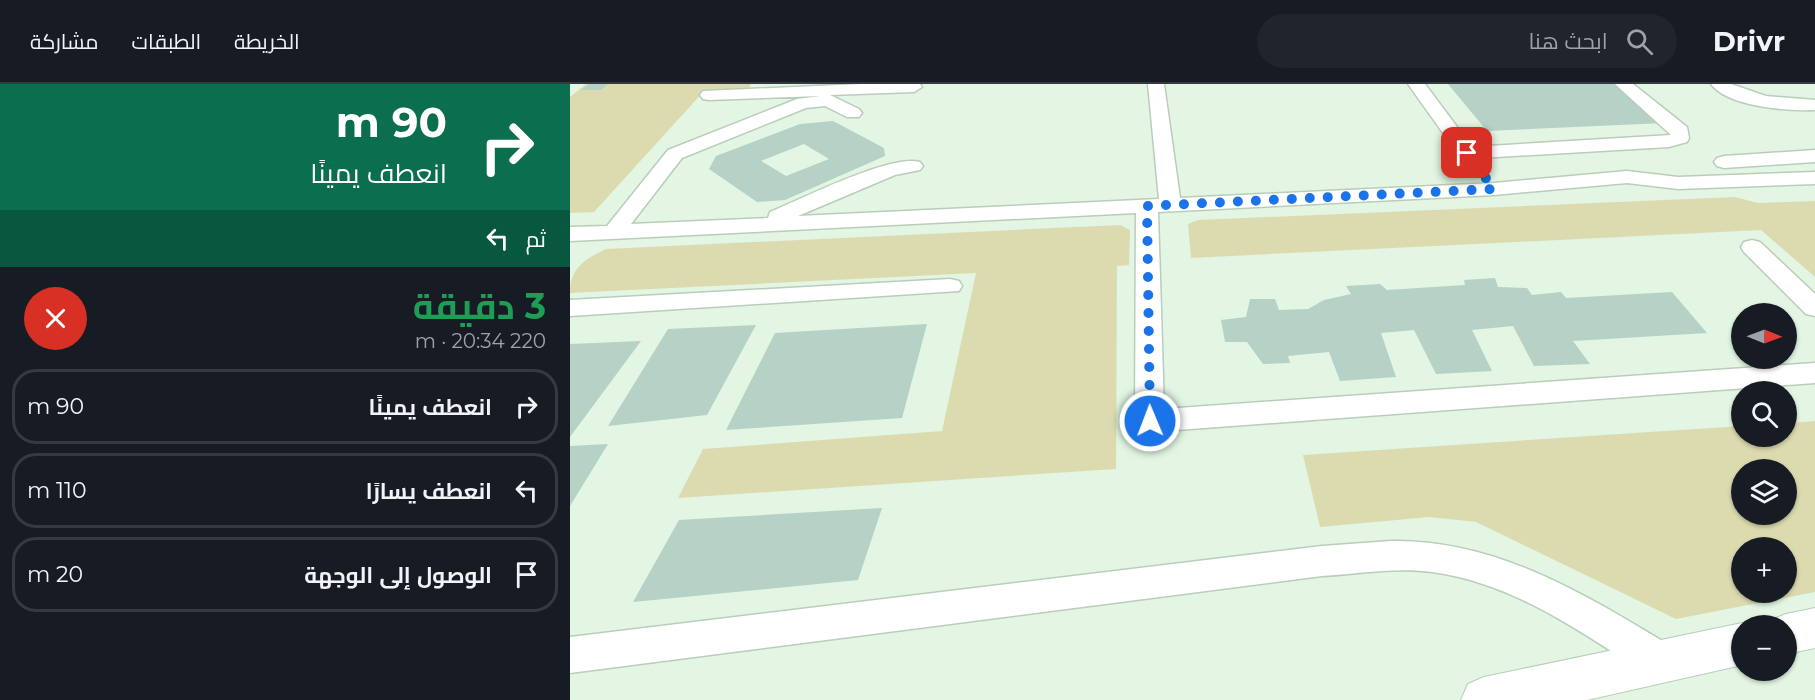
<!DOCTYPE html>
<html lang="ar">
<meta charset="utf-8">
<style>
:root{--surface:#171b24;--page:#20242c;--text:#f1f3f6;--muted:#9ea1a6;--line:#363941}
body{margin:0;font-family:Montserrat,Cairo,sans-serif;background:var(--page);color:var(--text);direction:rtl;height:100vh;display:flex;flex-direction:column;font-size:22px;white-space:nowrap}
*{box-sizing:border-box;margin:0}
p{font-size:20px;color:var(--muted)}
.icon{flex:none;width:33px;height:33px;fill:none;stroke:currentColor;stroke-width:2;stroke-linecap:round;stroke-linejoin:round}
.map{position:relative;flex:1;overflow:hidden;direction:ltr}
.details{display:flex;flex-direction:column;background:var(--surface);width:570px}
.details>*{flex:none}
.hud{background:#0b6e4f;color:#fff;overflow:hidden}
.needle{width:39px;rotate:91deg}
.buttons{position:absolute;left:1161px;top:219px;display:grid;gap:12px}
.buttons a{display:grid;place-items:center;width:66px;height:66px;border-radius:50%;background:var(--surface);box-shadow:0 2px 4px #0004;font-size:30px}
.pin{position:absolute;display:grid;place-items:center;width:51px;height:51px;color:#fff;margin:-26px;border-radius:12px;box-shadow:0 3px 9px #0006}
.me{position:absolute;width:66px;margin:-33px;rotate:359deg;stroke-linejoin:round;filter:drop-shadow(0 0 4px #0008)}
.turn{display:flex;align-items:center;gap:21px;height:126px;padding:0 24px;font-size:27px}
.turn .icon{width:78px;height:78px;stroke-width:2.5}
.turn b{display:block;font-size:42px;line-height:51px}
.then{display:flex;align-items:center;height:57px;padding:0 24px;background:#0003;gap:12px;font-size:22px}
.round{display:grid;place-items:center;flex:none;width:63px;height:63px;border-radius:32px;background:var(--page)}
.headline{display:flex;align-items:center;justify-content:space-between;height:102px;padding:0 24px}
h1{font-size:36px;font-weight:700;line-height:45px;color:#1e9e55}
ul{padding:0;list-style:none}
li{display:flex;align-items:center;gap:18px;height:75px;margin:0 12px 9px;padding:0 12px;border:3px solid var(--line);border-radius:24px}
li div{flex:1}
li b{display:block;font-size:22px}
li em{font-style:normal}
header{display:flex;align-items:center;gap:36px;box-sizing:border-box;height:84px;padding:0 30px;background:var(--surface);border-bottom:2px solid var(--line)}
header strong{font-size:28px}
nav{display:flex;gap:33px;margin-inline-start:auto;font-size:21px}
.search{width:420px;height:54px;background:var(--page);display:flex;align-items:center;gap:15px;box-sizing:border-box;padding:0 21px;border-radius:33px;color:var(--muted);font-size:22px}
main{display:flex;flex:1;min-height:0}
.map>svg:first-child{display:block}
</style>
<header>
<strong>Drivr</strong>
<div class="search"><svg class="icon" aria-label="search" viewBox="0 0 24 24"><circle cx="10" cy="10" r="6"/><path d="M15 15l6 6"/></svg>ابحث هنا</div>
<nav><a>الخريطة</a><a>الطبقات</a><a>مشاركة</a></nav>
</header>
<main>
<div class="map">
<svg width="1245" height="616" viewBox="0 0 1245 616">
<rect width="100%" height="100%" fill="#e2f6e3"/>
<path fill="#dcdbb0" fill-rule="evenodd" d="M16,0H181L179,4L135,6L24,128L0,129V13Z
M1165,113L1188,119L1245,117V193L1191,146L621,174L618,140L628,136Z
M550,141L560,146L559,181L547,182L546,385L108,414L133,365L372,347L406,189L0,209C0,184 15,175 36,165Z
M1245,337V508L1106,535L906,438L859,433L750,443L733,371L1171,342L1172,352H1216L1217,339ZM1172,386H1216V430H1172ZM1172,464H1216V508H1172Z"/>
<path fill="#b6d1c5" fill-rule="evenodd" d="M19,0H38L31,6H11Z
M878,0H1049L1094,39L917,47Z
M263,37L314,64L315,72L215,116L187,118L139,85L146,72L230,40ZM234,60L259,75L216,92L191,77Z
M925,194L928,203L957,204L962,211L991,208L996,214L1102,208L1137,249L1003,257L1020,280L964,282L943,242L902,246L922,287L866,290L844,246L811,249L826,293L770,297L759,268L718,272L720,279L693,280L677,258H655L651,236L676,233L680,215H705L709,226L738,225L754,216L781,210L776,202L810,200L817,206L895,201L894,196Z
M357,240L332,334L156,346L205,249Z
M186,241L137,331L38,342L98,245Z
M71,257L0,353V260Z
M38,360L0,422V362Z
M312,424L288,496L63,518L109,436Z"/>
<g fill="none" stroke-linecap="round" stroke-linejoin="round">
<defs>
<path id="minor" d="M291,0H350L352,3L344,8L260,11L289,25L292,29L289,33H277L255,22L236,24L112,74L61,140L198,134L200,128C232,115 320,70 350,78L353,82L350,86L325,91L228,132L589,115L578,0H594L610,114L924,99L1057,87L1108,93L1245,88V100L1108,105L1057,99L924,111L588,128L594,325L1245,279V299L580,348L570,345L565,337L566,129L0,157V143L37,142L98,66L227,15L250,12L139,16L133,15L130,11L133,7Z
M838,0H855L902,63L1101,51L1045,0H1063L1117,43L1119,54L1117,58L1099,63L910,74L917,83L914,87H900Z
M1141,0H1161L1196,12L1245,16V26C1218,27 1158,23 1141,0Z
M1245,66V78L1154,84L1147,82L1144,78L1147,74L1154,72Z
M1182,156L1190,158L1245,210V232L1236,230L1174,168L1171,163L1174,158Z
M380,195L389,197L392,202L389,207L0,232V216Z
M821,457C927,455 1016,511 1104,564L1109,577L1104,590L1090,596L1076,590C1010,547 943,499 862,488C826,483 788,490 752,492L0,589V553L752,462Z"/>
<path id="major" d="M1245,524V564L1216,570V542H1198L1201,536L1216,530Z
M1172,539L1178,542H1172V581L1017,616H891L898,600L914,593Z"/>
</defs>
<use href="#minor" stroke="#bacdbb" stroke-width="3"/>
<use href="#major" stroke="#bacdbb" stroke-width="2"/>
<use href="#minor" fill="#fff" fill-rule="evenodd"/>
<use href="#major" fill="#fff" fill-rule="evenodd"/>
</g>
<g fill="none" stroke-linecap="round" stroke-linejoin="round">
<path stroke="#1a73e8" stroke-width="10" stroke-dasharray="0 18" d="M580,337L577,122L924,105L897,69"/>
</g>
</svg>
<div class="buttons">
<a><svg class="needle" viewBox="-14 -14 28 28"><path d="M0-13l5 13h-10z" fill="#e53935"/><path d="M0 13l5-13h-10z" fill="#9ea1a6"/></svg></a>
<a><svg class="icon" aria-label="search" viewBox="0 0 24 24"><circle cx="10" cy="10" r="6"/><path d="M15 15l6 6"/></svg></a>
<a><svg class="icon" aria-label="layers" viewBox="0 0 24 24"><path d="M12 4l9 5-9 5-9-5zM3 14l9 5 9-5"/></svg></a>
<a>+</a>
<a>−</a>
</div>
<div class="pin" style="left:897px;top:69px;background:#d93025"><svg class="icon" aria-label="arrive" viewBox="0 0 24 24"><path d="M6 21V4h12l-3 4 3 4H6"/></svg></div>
<svg class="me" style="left:580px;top:337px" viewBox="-20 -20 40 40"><circle r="17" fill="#1a73e8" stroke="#fff" stroke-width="3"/><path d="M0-11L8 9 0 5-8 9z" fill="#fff"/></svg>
</div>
<section class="details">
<div class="hud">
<div class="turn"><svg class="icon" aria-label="right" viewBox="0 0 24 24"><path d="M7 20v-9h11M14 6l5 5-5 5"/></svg><div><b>90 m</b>انعطف يمينًا</div></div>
<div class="then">ثم<svg class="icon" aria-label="left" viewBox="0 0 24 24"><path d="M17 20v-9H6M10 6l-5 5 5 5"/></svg></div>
</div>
<div class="headline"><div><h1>3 دقيقة</h1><p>220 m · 20:34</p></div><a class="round" style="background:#d93025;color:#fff"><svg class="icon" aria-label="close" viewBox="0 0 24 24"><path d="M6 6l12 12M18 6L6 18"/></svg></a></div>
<ul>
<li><svg class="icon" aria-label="right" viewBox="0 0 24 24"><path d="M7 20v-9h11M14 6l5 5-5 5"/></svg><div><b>انعطف يمينًا</b></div><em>90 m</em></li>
<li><svg class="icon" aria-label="left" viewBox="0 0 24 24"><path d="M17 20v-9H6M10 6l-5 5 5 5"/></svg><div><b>انعطف يسارًا</b></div><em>110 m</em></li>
<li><svg class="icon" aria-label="arrive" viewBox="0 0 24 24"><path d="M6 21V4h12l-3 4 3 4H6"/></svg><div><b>الوصول إلى الوجهة</b></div><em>20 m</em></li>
</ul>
</section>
</main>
